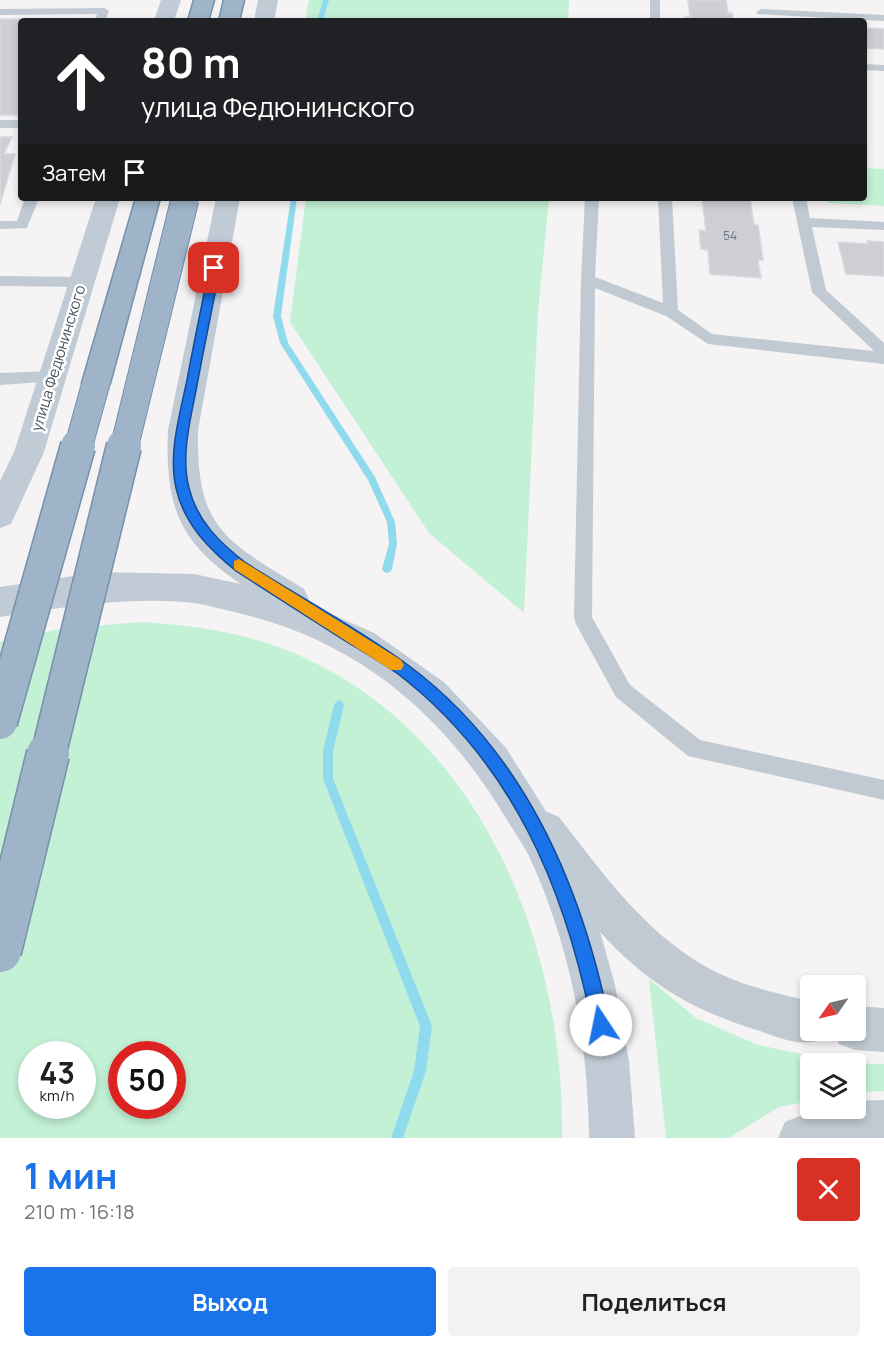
<!DOCTYPE html>
<html lang="ru">
<meta charset="utf-8">
<style>
:root{--surface:#fff;--page:#f2f2f2;--text:#202124;--muted:#757577;--accent:#1a73e8}
body{margin:0;font-family:Manrope,sans-serif;background:var(--page);color:var(--text);height:100vh;display:flex;flex-direction:column;font-size:22px;white-space:nowrap}
*{box-sizing:border-box;margin:0}
p{font-size:20px;color:var(--muted)}
.icon{flex:none;width:33px;height:33px;fill:none;stroke:currentColor;stroke-width:2;stroke-linecap:round;stroke-linejoin:round}
.map{position:relative;height:1138px;overflow:hidden}
.drawer{display:flex;flex-direction:column;background:var(--surface);flex:1}
.drawer>*{flex:none}
.top-card{position:absolute;left:18px;top:18px;width:849px;height:183px;border-radius:6px;box-shadow:0 3px 9px #0003;background:#202124;color:#fff;overflow:hidden}
.needle{width:39px;rotate:236deg}
.fabs{position:absolute;left:800px;top:975px;display:grid;gap:12px}
.fabs a{display:grid;place-items:center;width:66px;height:66px;border-radius:6px;background:var(--surface);box-shadow:0 3px 9px #0003;font-size:30px}
.speed{position:absolute;left:18px;top:1041px;display:flex;gap:12px;font-size:30px;font-weight:700;text-align:center}
.speed>*{display:grid;place-content:center;width:78px;height:78px;border-radius:50%;background:var(--surface);box-shadow:0 3px 9px #0003;line-height:1}
.speed small{font-size:15px;font-weight:400}
.speed .limit{border:9px solid #d22;background:#fff;color:#111}
.pin{position:absolute;display:grid;place-items:center;width:51px;height:51px;color:#fff;margin:-26px;border-radius:12px;box-shadow:0 3px 9px #0006}
.me{position:absolute;width:66px;margin:-33px;rotate:349deg;stroke-linejoin:round;filter:drop-shadow(0 0 4px #0008)}
.turn{display:flex;align-items:center;gap:21px;height:126px;padding:0 24px;font-size:27px}
.turn .icon{width:78px;height:78px;stroke-width:2.5}
.turn b{display:block;font-size:42px;line-height:51px}
.then{display:flex;align-items:center;height:57px;padding:0 24px;background:#0003;gap:12px;font-size:22px}
.round{display:grid;place-items:center;flex:none;width:63px;height:63px;border-radius:6px;background:var(--page)}
.headline{display:flex;align-items:center;justify-content:space-between;height:102px;padding:0 24px}
h1{font-size:36px;font-weight:700;line-height:45px;color:var(--accent)}
.primary-button{display:flex;gap:12px;margin-top:auto;padding:12px 24px}
.primary-button a{flex:1;height:69px;border-radius:6px;background:var(--accent);color:#fff;font-size:24px;font-weight:700;line-height:69px;text-align:center}
.primary-button a+a{background:var(--page);color:var(--text)}
.map>svg:first-child{display:block}
</style>
<div class="map">
<svg width="884" height="1138" viewBox="0 0 884 1138">
<rect width="100%" height="100%" fill="#f5f3f3"/>
<path fill="#c3f1d5" fill-rule="evenodd" d="M309,0H569L568,21H305Z
M864,168L884,169V206L828,203L827,198H864Z
M306,198H549L538,312L524,613L429,533L290,322Z
M140,622C192,625 242,632 291,652C480,730 565,944 562,1138H0V642L60,629ZM32,1054H82V1106H32ZM122,1054H172V1106H122Z
M649,979L696,1018L758,1045L844,1063L810,1064V1101L779,1107L729,1138H666Z
M855,1064H884V1091L855,1092Z"/>
<g fill="none" stroke-linecap="round" stroke-linejoin="round">
<path fill="#90daee" fill-rule="evenodd" d="M323,0H329L323,21H317Z
M291,198H297L281,316L288,343L375,477L395,522L397,544L392,569L390,572L387,573L384,572L382,569L389,544L387,522L368,480L280,343L273,316Z
M339,700L342,702L344,705L333,751V779L432,1026L426,1071L403,1138H391L414,1071L420,1026L323,779V751L334,705L336,702Z"/>
</g>
<path fill="#cdcfd5" stroke="#d7d9de" stroke-width="1.5" d="M688,0H726L728,13H732L733,21H685V17H690Z
M0,19H75L21,21V115H0Z
M864,28L884,29V49L864,48Z
M0,137H12L4,154H15L0,204Z
M702,198H750L754,225H758L763,260H758L761,278L710,274L708,250L701,249L699,230L706,231Z
M867,241L884,242V276L846,274L838,242L868,244Z"/>
<g fill="none" stroke-linecap="round" stroke-linejoin="round">
<defs>
<path id="trunk" d="M194,0H214L208,21H188Z
M224,0H244L239,21H219Z
M136,198H160L110,383L106,391L96,394L86,391L82,383Z"/>
</defs>
<use href="#trunk" stroke="#7690ad" stroke-width="3"/>
<path fill="#c1cad2" fill-rule="evenodd" d="M650,0H660V21H650Z
M104,8L109,11L105,21H95L97,14L0,15V9Z
M761,9L884,15V21L757,14L756,12Z
M864,64L884,65V71L864,70Z
M0,120H21V128H0Z
M25,198H39L27,228L0,229V221H17Z
M585,198H599L595,277L663,303L658,198H672L678,310L712,334L874,351L812,292L792,198H806L810,218L884,222V230L812,227L826,290L884,343V364L708,344L666,316L595,288L592,617L630,685L700,740L884,780V800L688,756L616,697L576,624L574,618L581,280Z
M0,276L82,277L89,282L82,287L0,286Z
M52,371L60,377L57,381L0,385V373Z"/>
<path fill="#c1cad2" fill-rule="evenodd" d="M545,811L559,817C604,875 650,940 718,973C747,987 779,994 810,1001V1030H829L825,1038C802,1048 783,1039 760,1031C643,996 601,938 531,845L525,831L531,817Z
M855,1006L884,1008V1052L855,1050L839,1044L834,1030H855Z
M884,1100V1138H778L785,1122C811,1111 827,1108 855,1108V1101Z"/>
<path fill="#c1cbd6" fill-rule="evenodd" d="M161,0H181L174,21H154Z
M258,0H278L274,21H254Z
M96,198H120L44,452L11,524L0,528V481L14,452Z
M216,198H240L198,430C196,530 225,540 304,589L309,599L307,603L374,633L445,683L506,748L556,827L601,935L615,985L629,1061L635,1138H589C588,1041 570,943 528,854C521,841 512,828 504,815C441,711 354,639 234,612C221,609 207,605 194,603C128,596 64,607 0,617V587L100,572L194,574L241,584C178,542 165,505 168,430Z"/>
<use href="#trunk" fill="#9fb4c9" fill-rule="evenodd"/>
<defs>
<path id="trunk-bridge-far2" d="M78,448L96,383
M124,448L185,199"/>
<path id="trunk-bridge-far1" d="M0,722L78,446
M48,756L124,446"/>
<path id="trunk-bridge" d="M0,951L48,754"/>
</defs>
<use href="#trunk-bridge-far2" stroke="#7690ad" stroke-width="29" stroke-linecap="butt"/>
<use href="#trunk-bridge-far1" stroke="#7690ad" stroke-width="37" stroke-linecap="butt"/>
<use href="#trunk-bridge" stroke="#7690ad" stroke-width="45" stroke-linecap="butt"/>
<use href="#trunk-bridge-far2" stroke="#9fb4c9" stroke-width="27"/>
<use href="#trunk-bridge-far1" stroke="#9fb4c9" stroke-width="34"/>
<use href="#trunk-bridge" stroke="#9fb4c9" stroke-width="42"/>
</g>
<path fill="#1a73e8" stroke="#114b97" stroke-width="1.5" d="M214,264L220,268C213,305 205,342 198,380C192,414 180,453 189,488C197,521 220,543 246,563C298,596 358,628 408,665C524,751 582,886 610,1025L608,1031L601,1034L595,1031L592,1025C565,887 512,762 398,674C381,662 362,651 344,640C308,617 272,594 236,571C209,549 184,524 176,488C168,453 180,414 187,380C194,342 202,305 209,268Z"/>
<path fill="#f59e0b" d="M239,559L401,660L404,665L401,670H391L234,569V561Z"/>
<g text-anchor="middle" dominant-baseline="central" stroke-width="5" stroke-linejoin="round" paint-order="stroke">
<g font-size="12" fill="#6b747e">
<text x="730" y="235">54</text>
</g>
<g font-size="15" fill="#4a5661" stroke="#fff">
<text transform="translate(58 358) rotate(-73)">улица Федюнинского</text>
</g>
</g>
</svg>
<div class="fabs">
<a><svg class="needle" viewBox="-14 -14 28 28"><path d="M0-13l5 13h-10z" fill="#e53935"/><path d="M0 13l5-13h-10z" fill="#757577"/></svg></a>
<a><svg class="icon" aria-label="layers" viewBox="0 0 24 24"><path d="M12 4l9 5-9 5-9-5zM3 14l9 5 9-5"/></svg></a>
</div>
<div class="speed"><div>43<small>km/h</small></div><div class="limit">50</div></div>
<div class="pin" style="left:214px;top:268px;background:#d93025"><svg class="icon" aria-label="arrive" viewBox="0 0 24 24"><path d="M6 21V4h12l-3 4 3 4H6"/></svg></div>
<svg class="me" style="left:601px;top:1025px" viewBox="-20 -20 40 40"><circle r="19" fill="#fff"/><path d="M0-13L10 11 0 6-10 11z" fill="#1a73e8"/></svg>
<div class="top-card">
<div class="turn"><svg class="icon" aria-label="ahead" viewBox="0 0 24 24"><path d="M12 20V5M6 11l6-6 6 6"/></svg><div><b>80 m</b>улица Федюнинского</div></div>
<div class="then">Затем<svg class="icon" aria-label="arrive" viewBox="0 0 24 24"><path d="M6 21V4h12l-3 4 3 4H6"/></svg></div>
</div>
</div>
<section class="drawer">
<div class="headline"><div><h1>1 мин</h1><p>210 m · 16:18</p></div><a class="round" style="background:#d93025;color:#fff"><svg class="icon" aria-label="close" viewBox="0 0 24 24"><path d="M6 6l12 12M18 6L6 18"/></svg></a></div>
<div class="primary-button"><a>Выход</a><a>Поделиться</a></div>
</section>
